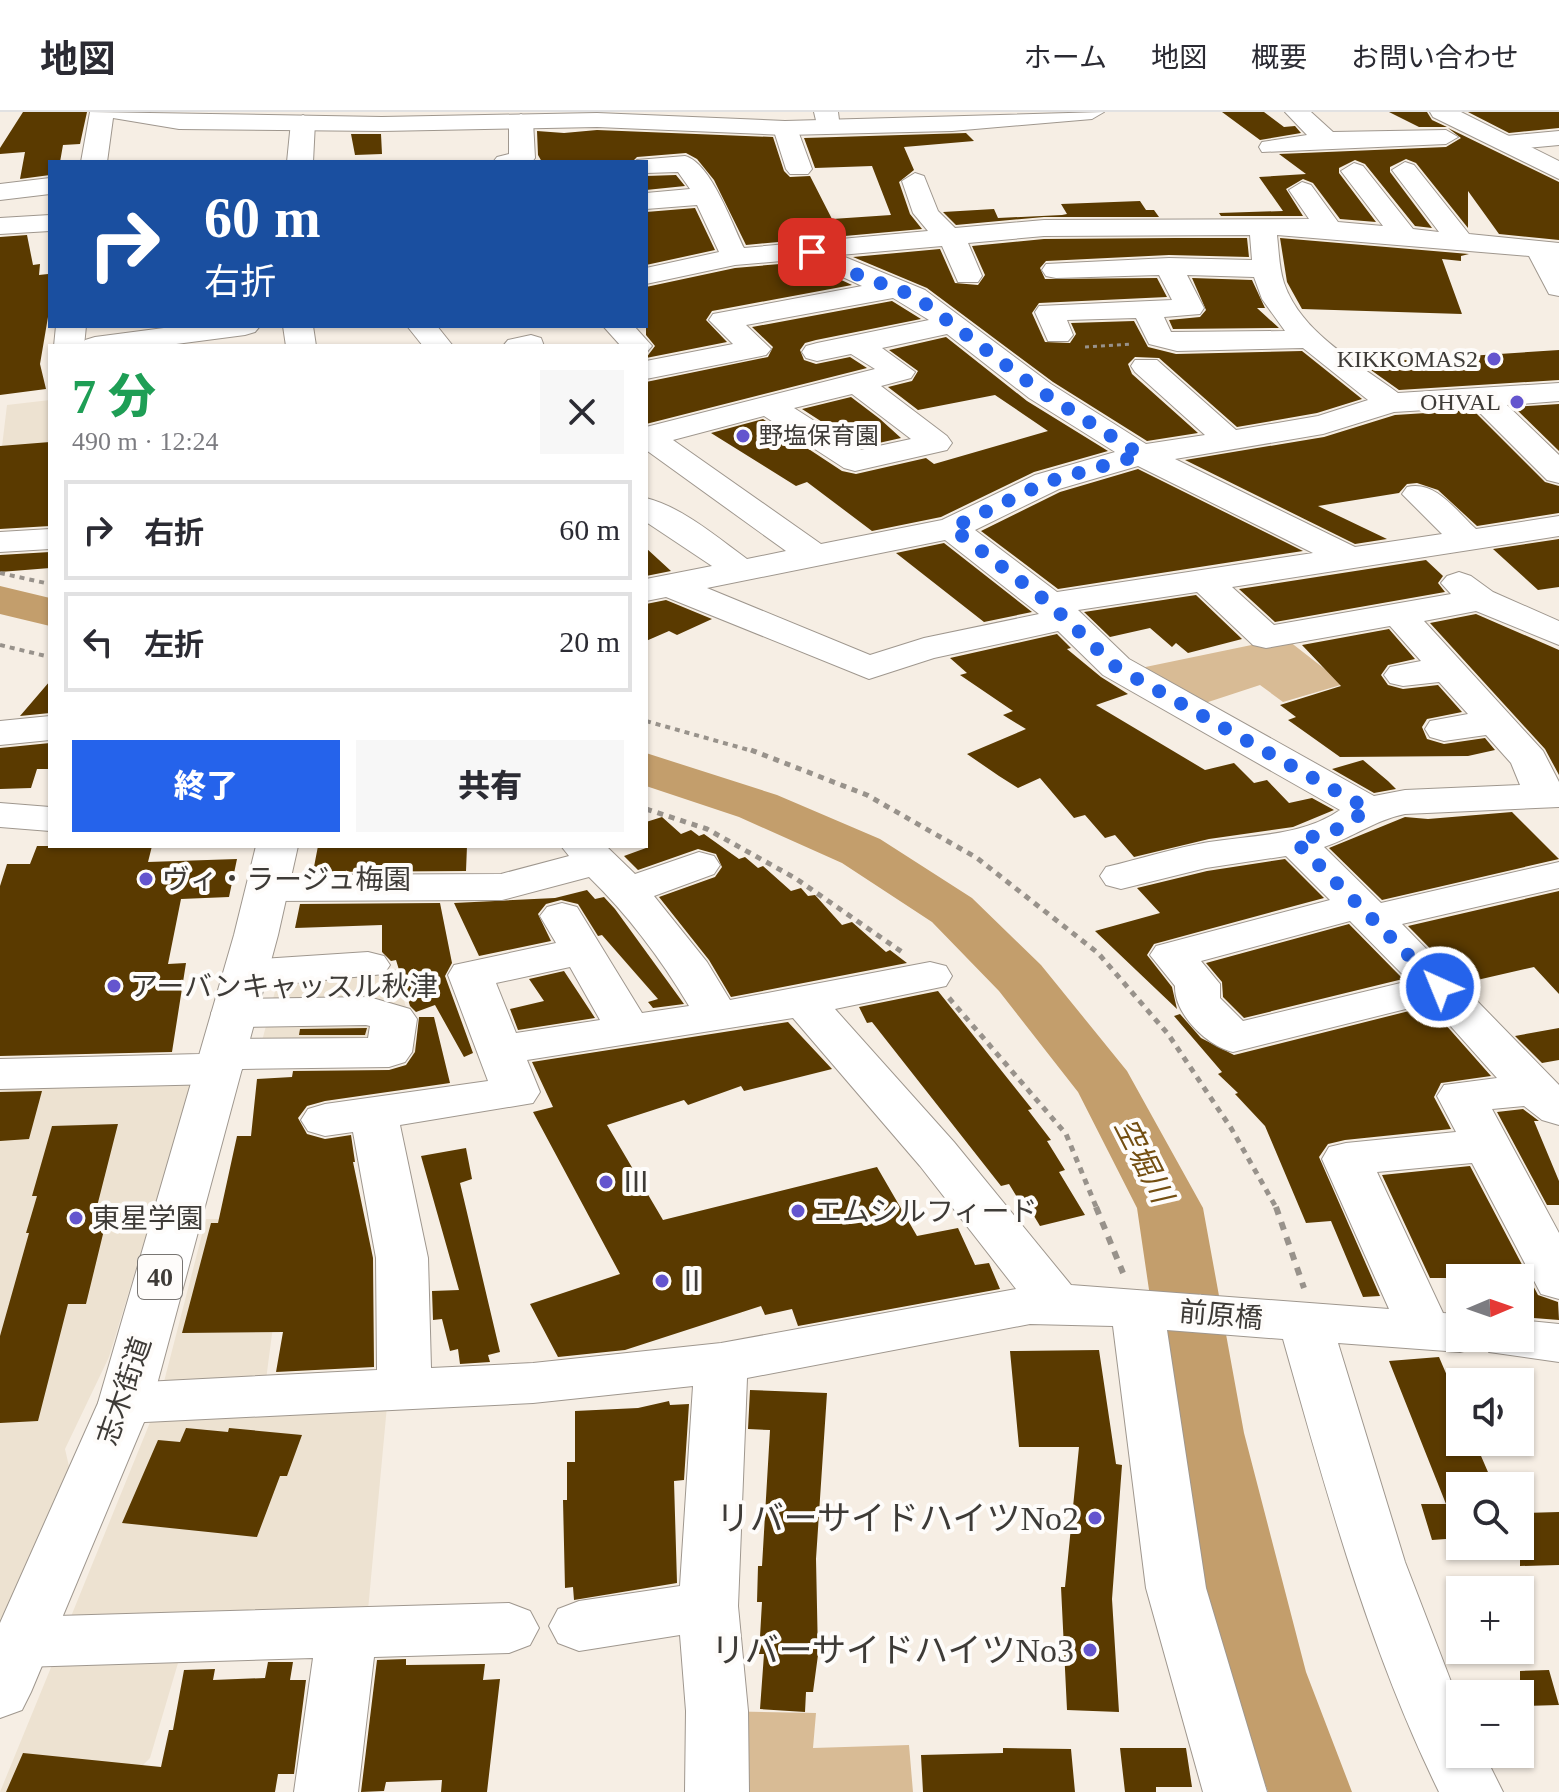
<!DOCTYPE html>
<html lang="ja">
<meta charset="utf-8">
<style>
:root{--surface:#fff;--page:#f7f7f7;--text:#2b2b33;--muted:#7c7c81;--line:#e1e1e2;--accent:#2563eb}
body{margin:0;font-family:"Times New Roman","Noto Sans JP",serif;background:var(--page);color:var(--text);height:100vh;display:flex;flex-direction:column;font-size:30px;white-space:nowrap}
*{box-sizing:border-box;margin:0}
p{font-size:26px;color:var(--muted)}
.icon{flex:none;width:44px;height:44px;fill:none;stroke:currentColor;stroke-width:2;stroke-linecap:round;stroke-linejoin:round}
.map{position:relative;flex:1;overflow:hidden}
.drawer{position:absolute;left:48px;top:232px;width:600px;height:504px;display:flex;flex-direction:column;background:var(--surface);border-radius:0px;box-shadow:0 2px 6px #0004}
.drawer>*{flex:none}
.hud{position:absolute;left:48px;top:48px;width:600px;height:168px;border-radius:0px;box-shadow:0 2px 6px #0004;background:#1a4fa0;color:#fff;overflow:hidden}
.needle{width:52px;rotate:88deg}
.fabs{position:absolute;left:1446px;top:1152px;display:grid;gap:16px}
.fabs a{display:grid;place-items:center;width:88px;height:88px;border-radius:0px;background:var(--surface);box-shadow:0 2px 6px #0004;font-size:40px}
.pin{position:absolute;display:grid;place-items:center;width:68px;height:68px;color:#fff;margin:-34px;border-radius:16px;box-shadow:0 4px 12px #0006}
.me{position:absolute;width:88px;margin:-44px;rotate:316deg;stroke-linejoin:round;filter:drop-shadow(0 0 6px #0008)}
.turn{display:flex;align-items:center;gap:28px;height:168px;padding:0 24px;font-size:36px}
.turn .icon{width:104px;height:104px;stroke-width:2.5}
.turn b{display:block;font-size:56px;line-height:68px}
.round{display:grid;place-items:center;flex:none;width:84px;height:84px;border-radius:0px;background:var(--page)}
.overview{display:flex;align-items:center;justify-content:space-between;height:136px;padding:0 24px}
h1{font-size:48px;font-weight:800;line-height:60px;color:#1e9e55}
.button{display:flex;gap:16px;margin-top:auto;padding:16px 24px}
.button a{flex:1;height:92px;border-radius:0px;background:var(--accent);color:#fff;font-size:32px;font-weight:800;line-height:92px;text-align:center}
.button a+a{background:var(--page);color:var(--text)}
ul{padding:0;list-style:none}
li{display:flex;align-items:center;gap:24px;height:100px;margin:0 16px 12px;padding:0 8px;border:4px solid var(--line);border-radius:0px}
li div{flex:1}
li b{display:block;font-size:30px}
li em{font-style:normal}
header{display:flex;align-items:center;gap:48px;box-sizing:border-box;height:112px;padding:0 40px;background:var(--surface);border-bottom:2px solid var(--line)}
header strong{font-size:38px}
nav{display:flex;gap:44px;margin-inline-start:auto;font-size:28px}
.map>svg:first-child{display:block}
</style>
<header>
<strong>地図</strong>
<nav><a>ホーム</a><a>地図</a><a>概要</a><a>お問い合わせ</a></nav>
</header>
<div class="map">
<svg width="1559" height="1680" viewBox="0 0 1559 1680">
<rect width="100%" height="100%" fill="#f6eee4"/>
<path fill="#ede2d1" d="M50,288V358L0,351L7,293Z
M396,857L418,942L256,952L279,864Z
M195,963L109,1245L65,1337L71,1363L0,1522V968Z
M206,1107L287,1108L264,1283L159,1289Z
M387,1294L367,1509L61,1529L153,1303Z
M178,1551L150,1646L141,1655L132,1680H0L52,1553Z"/>
<path fill="#d8bb95" d="M1285,526L1344,572L1283,590L1260,573L1196,594L1131,558Z
M717,1599L816,1601L813,1636L909,1633L913,1680H717Z"/>
<g fill="none" stroke-linecap="round" stroke-linejoin="round">
<path fill="#c39e6c" fill-rule="evenodd" d="M0,474L50,486V514L0,502Z
M646,641L777,683L880,727L972,786L1041,853L1127,959L1203,1096L1244,1321L1306,1560L1352,1680H1268L1226,1560L1170,1321L1137,1096L1078,980L999,879L932,810L842,751L739,705L646,674Z"/>
</g>
<path fill="#5a3a00" d="M23,0H87L80,32L63,33L60,50H50V63L20,67L25,40L0,42V36Z
M1222,0H1264L1284,15L1295,14L1301,21L1260,28Z
M1389,0H1427L1432,8L1447,15H1419Z
M1468,0H1559V16L1509,21Z
M1448,16L1559,70V128L1499,122L1468,79V116L1416,51L1406,47L1390,55V60L1432,116L1415,114L1365,52L1355,48L1339,56V61L1376,110L1340,107L1313,71L1303,67L1286,77L1303,104H1221L1219,101L1283,99L1259,65L1306,62L1279,42L1446,35L1461,26Z
M597,18L773,25L784,59L790,65L810,64L832,107L891,103L872,54L815,56L804,26L966,21L974,29L904,35L914,58L899,70L910,102L922,117L746,133L714,68L697,47L686,41L637,45L632,50H542L538,43L537,19L564,21Z
M351,22H381L382,42L355,43Z
M676,63L685,74L646,78V64Z
M1140,89L1146,98H1154L1159,105H1044L956,113L943,100L994,97L998,106L1062,103L1067,102L1061,92Z
M695,96L715,138L646,153V100Z
M27,123L33,153L40,152L39,163L48,162V205L40,252L46,277L0,283V125Z
M1175,126H1247L1249,145L1169,143L1046,149L1040,156L1045,167L1157,166L1167,185L1039,191L1032,201L1045,230L1070,231L1076,222L1071,211L1134,209L1148,235L1176,242L1302,239L1362,287L1317,301L1237,315L1159,246L1135,245L1128,252L1132,262L1198,321L1147,329L1053,270L927,176L853,145L940,137L955,171L978,173L985,163L972,134L1044,127Z
M1280,126L1469,142L1461,144V149L1442,147L1462,202L1302,197L1287,170Z
M803,150L852,173L712,199L706,208L727,230L646,246L655,234L646,223V175L735,156Z
M1192,166L1252,168L1265,196H1257L1279,216L1173,217L1169,208L1200,205L1206,198Z
M892,189L921,207L816,228L805,231L800,238L804,248L816,252L850,245L867,256L646,312V270L768,245L773,235L752,215Z
M946,225L1027,289L1108,339L1034,360L941,405L872,419L807,370L796,374L711,321L763,307L842,359L856,362L926,346L934,352L1048,319L995,283L918,298L888,275L912,269L918,259L889,238Z
M1559,238V268L1399,278L1361,251Z
M851,285L880,307L901,326L861,335L802,297Z
M1559,292V339L1514,295Z
M1473,298L1545,370L1559,374V401L1477,414L1438,378L1417,371L1407,372L1399,381L1318,394L1387,427L1355,432L1185,348L1324,325L1395,303Z
M50,330V414L0,417V334Z
M1138,357L1303,439L1058,477L981,419L1060,380Z
M1559,427V475L1538,478L1493,437Z
M944,431L1032,500L984,510L896,441Z
M646,436L671,459L646,464Z
M50,440V456L0,460V443Z
M1426,448L1443,464L1438,471L1445,480L1275,510L1239,477Z
M1196,483L1242,527L1188,541L1176,531L1172,535L1150,516L1110,525L1084,500Z
M666,488L712,507L677,523L669,519L646,529V492Z
M1476,502L1559,538V663L1545,637L1430,511Z
M1389,517L1415,547L1388,553L1381,563L1388,573L1403,577L1438,573L1462,600L1427,607L1422,615L1427,627L1444,632L1485,626L1495,638L1468,644L1340,645L1288,608L1296,605L1280,593L1341,574L1302,533Z
M1057,522L1071,536L1067,537L1101,565L1128,582L1096,593L1205,658L1234,651L1254,671L1267,668L1289,691L1312,686L1334,698L1293,715L1209,727L1134,745L1115,723L1105,726L1085,703L1074,706L1040,666L1018,676L999,664L967,642L1026,617L1003,603L1013,599L960,563L967,561L950,546Z
M50,569V601L20,604Z
M50,631V657H37L31,676L0,677V636Z
M1363,648L1388,669L1396,677L1374,681L1332,657Z
M1512,700L1559,747L1382,788L1329,736L1405,705L1428,707Z
M662,705L681,722L691,718L699,724L704,722L739,747L745,745L758,756L763,754L791,779L801,776L808,784L815,783L842,813L852,810L886,840L890,838L907,851L731,885L709,848L659,785L715,765L722,755L716,742L698,737L638,758L624,744L646,736V710Z
M37,734H152L148,750L237,747L229,785L181,787L168,852L186,851L172,940L0,944V774L7,752H30Z
M318,734H467L466,759L313,760Z
M1285,747L1324,786L1154,832L1147,843L1172,875L1177,897L1095,819L1160,801L1137,776L1207,759Z
M587,778L595,787L604,785L615,797L684,892L653,896L648,890L658,887L602,823L598,824L578,792L561,788L546,792L538,802L551,829L479,844L454,791L555,786Z
M1559,779V882L1534,855L1464,871L1408,814Z
M440,791L452,851L445,864L473,941L464,945L435,893L416,900L410,894L396,848L391,849L382,840V813L295,816L300,792Z
M1349,812L1403,867L1244,906L1223,885L1222,870L1206,851Z
M564,859L595,906L518,918L510,897L544,889L529,867Z
M938,879L1032,997L1028,998L1051,1028L1047,1029L1065,1058L1059,1060L1085,1103L1040,1114L1028,1094L1023,1095L1009,1072L1001,1074L872,910L867,911L859,895Z
M1429,894L1491,964L1441,971L1434,985L1451,1017L1345,1028L1328,1032L1319,1045L1380,1184L1363,1185L1331,1109L1306,1111L1265,1014L1235,982L1238,981L1218,962L1222,960L1174,904L1180,902L1201,926L1234,943Z
M419,905H434L450,971L325,989L307,994L298,1006L307,1022L325,1027L351,1023L355,1050H353L373,1146L374,1255L276,1260L283,1220L182,1221L211,1111H218L237,1024H251L257,967L292,965L293,959L389,958L406,953L415,940Z
M788,910L832,957L744,979L741,974L688,993L684,988L607,1013L663,1108L877,1055L917,1124L958,1116L975,1153L989,1151L1000,1177L798,1214L792,1197L765,1203L761,1194L625,1238L558,1245L530,1192L620,1162L533,1000L553,995L532,950Z
M367,916L365,923H299L300,917Z
M1559,916V948L1542,951L1515,924Z
M42,979L29,1027L0,1029V980Z
M1523,997L1539,1009H1534L1559,1069V1093H1547L1497,1000Z
M118,1012L91,1118H104L86,1192H68L38,1309L0,1311V1224L29,1121H26L37,1084H32L52,1014Z
M466,1036L472,1067L460,1071L500,1240L488,1243L490,1250L460,1252L458,1237L450,1239L442,1207L433,1208L432,1179L459,1178L421,1044Z
M1470,1054L1538,1183L1558,1190L1559,1208L1520,1205V1166H1430L1382,1063Z
M1099,1238L1116,1352L1122,1353L1112,1487L1119,1600L1067,1598L1061,1475H1065L1079,1335H1019L1010,1239Z
M1439,1245L1460,1294V1330H1475L1494,1374H1460V1426L1432,1428L1421,1392H1446L1389,1249Z
M750,1278L827,1281L816,1447L818,1543L813,1580H806L805,1600L760,1597L764,1542H759L762,1490H757L758,1454H762L770,1318L748,1317Z
M669,1289L670,1293L689,1292L684,1368L674,1369L677,1471L574,1488L573,1475L565,1476L563,1388H567V1350H575V1299L638,1296Z
M186,1316L228,1320L229,1316L302,1323L287,1364H280L257,1425L122,1411L158,1328L180,1330Z
M1559,1400V1453L1520,1454V1401Z
M406,1547V1553L485,1552L483,1568L500,1567L487,1680H441L442,1668L386,1670L384,1679L361,1680L377,1548Z
M268,1550H293L290,1568H306L294,1662H278L275,1680H6L23,1641L161,1655L169,1618H173L184,1558L215,1557L213,1568L265,1566Z
M1549,1558L1559,1593L1520,1594V1559Z
M1003,1636L1071,1637L1075,1680H923L921,1643L1003,1641Z
M1120,1636H1186L1192,1675H1156V1680H1125Z"/>
<g fill="none" stroke-linecap="round" stroke-linejoin="round">
<defs>
<path id="minor" d="M814,0H838L840,16L837,21H819Z
M1285,0H1311L1333,20L1446,18L1458,25L1446,32L1262,40L1259,35L1262,30L1307,23Z
M521,2L533,9L535,46L532,50H493L497,45L509,42V9Z
M303,3L315,10L313,50H287L291,10Z
M785,9L797,16L812,57L808,62H790L786,57L773,16Z
M1559,19V33L1506,38L1494,31L1506,24Z
M685,44C711,51 732,112 744,136L928,119L913,101L902,69L915,61L924,64L938,99L955,116L1044,108L1309,107L1289,78L1302,70L1311,73L1338,110L1383,114L1341,59L1354,51L1363,54L1413,117L1439,120L1392,58L1405,50L1414,53L1469,122L1559,131V184L1549,182L1529,144L1277,123C1279,140 1279,156 1284,171C1301,221 1358,251 1398,281L1559,271V289L1507,293L1559,343V371L1547,368L1474,295L1394,300L1323,322L1175,347L1355,435L1442,422L1402,382L1407,375C1436,368 1456,399 1476,417L1559,404V424L1232,475L1274,513L1451,482L1441,471L1447,464L1459,460L1471,464L1493,480L1559,509V533L1476,499L1424,509L1543,639L1559,670V695L1405,702C1375,708 1354,725 1324,735L1381,791L1559,750V776L1402,812L1559,973V1013L1542,1008L1524,994L1492,997L1559,1121V1187L1541,1182L1472,1051L1377,1060L1443,1201L1460,1202V1226H1520V1208L1559,1212V1250L1489,1240L1483,1228L1479,1235L1460,1240L1338,1231L1405,1450L1460,1593V1642H1484L1503,1680H1439C1368,1535 1327,1382 1283,1227L1167,1218L1206,1476L1267,1680H1203L1146,1476L1113,1214L1030,1212L747,1266L738,1494L748,1599L749,1680H685L686,1599L680,1523L579,1539L558,1531L549,1514L558,1497L579,1489L680,1474L693,1274L533,1291L125,1311L106,1305L98,1291L106,1277L125,1271L377,1258L376,1146L353,1020L325,1024L308,1019L301,1008L308,997L325,992L488,969L448,863L454,853L556,831L540,804L547,795L562,791L577,795L642,901L689,894C661,847 628,803 589,765L502,788L267,789L252,785L246,776L252,767L267,763L501,762L569,744L561,734H606L635,762L699,740L714,744L720,753L714,762L654,784L707,850L730,888L930,850L946,854L952,864L946,874L835,897L954,1030L1071,1173L1389,1197L1322,1047L1329,1035L1346,1031L1456,1020L1437,984L1444,973L1497,966L1430,891L1233,940C1207,934 1174,902 1175,874L1150,843L1156,834L1330,788L1286,744L1206,756L1121,777L1106,773L1100,764L1106,755C1140,747 1174,736 1209,730C1252,723 1303,724 1340,698L1103,563L1058,519L934,546L869,567L666,485L646,489V467L712,454L646,410V386C682,395 717,425 747,447L786,439L646,338V315L875,257L851,242L817,249L806,246L802,240L806,234L817,231L929,208L893,186L746,213L771,237L766,243L646,267V249L733,232L709,208L713,202L862,174L804,147L735,153L646,172V156L719,140L697,93L646,97V81L690,77L678,60L646,61V50H635L637,48ZM1250,123L1252,148L1169,146L1046,152L1042,158L1046,164L1056,166L1159,163L1172,188L1039,194L1035,200L1048,229H1068L1073,223L1067,208L1136,206L1149,232L1177,239L1303,236L1368,288L1318,304L1236,318L1157,248H1135L1131,254L1135,260L1205,323L1146,332L1051,272L925,178L840,143L942,134L958,170H978L982,164L968,131L1044,124ZM1187,163L1254,165L1262,187L1285,219L1171,220L1164,205L1200,202L1204,196ZM947,222L1029,286L1115,340L1035,363L942,408L821,432L673,328L764,304L844,356L855,359L947,338L952,331L947,324L881,274L911,266L915,260L882,236ZM852,282L911,327L860,338L794,296ZM1138,354L1313,441L1057,480L975,418L1059,377ZM945,428L1039,502L924,526L870,543L707,476ZM1197,480L1253,533L1266,536L1390,514L1421,549L1390,555L1384,563L1390,571L1403,574L1439,570L1468,602L1430,609L1425,617L1430,625L1444,629L1486,623L1511,651L1520,673L1405,678L1374,684L1129,547L1078,498ZM1350,809L1409,869L1243,909L1220,886V872L1201,849ZM570,855L600,908L516,921L496,871ZM793,906L920,1054L1016,1177L721,1231L533,1251L431,1256L428,1146L400,1013L533,991L540,980L527,948Z
M50,66V82L0,88V72Z
M50,103V119L0,122V106Z
M179,214H260L255,220L245,223L161,234H80L85,228L95,225Z
M283,214H313L316,234H286Z
M407,214H437L453,234H423Z
M603,214H634L652,234L646,241V234H621Z
M531,223L541,226L544,234H503L508,228Z
M50,417V437L0,440V420Z
M50,604V628L0,633V609Z
M0,691L50,695V719L0,715Z
M368,840L384,844L390,853L384,862L245,876L229,872L223,862L229,852L245,848Z
M369,885L410,897L417,907L412,940L405,950L389,955L242,957L236,968L219,972L0,977V947L200,942L207,932L223,927L368,926L370,914L366,913L234,915L218,911L211,901L218,891L234,887Z
M509,1491L530,1499L539,1516L530,1533L509,1541L374,1545L358,1680H294L313,1546L22,1555L0,1546L1,1512L22,1505Z"/>
<path id="major" d="M90,0L382,5L597,1L785,9L1104,0L1092,7L952,19L785,23L597,15L382,19L179,17L113,6L107,50H81Z
M1430,0H1461L1559,49V67L1433,5Z
M56,214H86L84,234H54Z
M256,734H298L278,823L152,1291L31,1580L22,1598L0,1606V1511L98,1291L234,823Z"/>
</defs>
<use href="#minor" stroke="#9f978e" stroke-width="2"/>
<use href="#major" stroke="#9f978e" stroke-width="2"/>
<path stroke="#98928b" stroke-width="3" stroke-dasharray="4 4" stroke-linecap="butt" d="M1085,235L1131,232"/>
<path stroke="#98928b" stroke-width="4" stroke-dasharray="5 5" stroke-linecap="butt" d="M0,461L50,472
M0,533L50,545
M646,609L756,640"/>
<path stroke="#98928b" stroke-width="5" stroke-dasharray="6 6" stroke-linecap="butt" d="M751,638L867,683L977,746L1098,841L1168,922L1231,1016L1277,1097
M646,697L707,717L795,766L902,840
M949,886L1066,1022L1097,1097"/>
<path stroke="#98928b" stroke-width="6" stroke-dasharray="8 8" stroke-linecap="butt" d="M1096,1095L1123,1161
M1276,1095L1304,1176"/>
<use href="#minor" fill="#fff" fill-rule="evenodd"/>
<use href="#major" fill="#fff" fill-rule="evenodd"/>
</g>
<g fill="none" stroke-linecap="round" stroke-linejoin="round">
<path stroke="#2563eb" stroke-width="14" stroke-dasharray="0 25.2" d="M812,140L858,163L915,184L1040,279L1141,343L1047,370L952,416L1050,492L1116,555L1368,697L1341,716L1296,730L1440,875"/>
</g>
<g fill="#6455ce" stroke="#fefcfa" stroke-width="3">
<circle cx="1494" cy="247" r="8"/>
<circle cx="1517" cy="290" r="8"/>
<circle cx="743" cy="324" r="8"/>
<circle cx="146" cy="767" r="8"/>
<circle cx="114" cy="874" r="8"/>
<circle cx="606" cy="1070" r="8"/>
<circle cx="798" cy="1099" r="8"/>
<circle cx="76" cy="1106" r="8"/>
<circle cx="662" cy="1169" r="8"/>
<circle cx="1095" cy="1406" r="8"/>
<circle cx="1090" cy="1538" r="8"/>
</g>
<g text-anchor="middle" dominant-baseline="central" stroke-width="8" stroke-linejoin="round" paint-order="stroke">
<g font-size="24" fill="#3e3b37" stroke="#fefcfa" text-anchor="end">
<text x="1478" y="247">KIKKOMAS2</text>
<text x="1501" y="290">OHVAL</text>
<text x="759" y="324" text-anchor="start">野塩保育園</text>
</g>
<rect fill="#fefcfa" stroke="#787572" stroke-width="2" x="138" y="1143" width="44" height="44" rx="6"/>
<g font-size="26" font-weight="bold" fill="#3e3b37">
<text x="160" y="1165">40</text>
</g>
<g font-size="28" fill="#3e3b37" stroke="#fefcfa" text-anchor="start">
<text x="162" y="767">ヴィ・ラージュ梅園</text>
<text x="130" y="874">アーバンキャッスル秋津</text>
<text x="622" y="1070">Ⅲ</text>
<text x="814" y="1099">エムシルフィード</text>
<text x="92" y="1106">東星学園</text>
<text x="678" y="1169">Ⅱ</text>
</g>
<g font-size="28" fill="#3e3b37" stroke="#fefcfa">
<text transform="translate(1221 1203) rotate(5)">前原橋</text>
<text transform="translate(124 1279) rotate(-71)">志木街道</text>
</g>
<g font-size="30" font-style="italic" fill="#734e11" stroke="#fefcfa">
<text transform="translate(1144 1048) rotate(63)">空堀川</text>
</g>
<g font-size="34" fill="#3e3b37" stroke="#fefcfa" text-anchor="end">
<text x="1079" y="1406">リバーサイドハイツNo2</text>
<text x="1074" y="1538">リバーサイドハイツNo3</text>
</g>
</g>
</svg>
<div class="fabs">
<a><svg class="needle" viewBox="-14 -14 28 28"><path d="M0-13l5 13h-10z" fill="#e53935"/><path d="M0 13l5-13h-10z" fill="#7c7c81"/></svg></a>
<a><svg class="icon" aria-label="sound" viewBox="0 0 24 24"><path d="M4 9h4l5-4v14l-5-4H4zM17 9q2 3 0 6"/></svg></a>
<a><svg class="icon" aria-label="search" viewBox="0 0 24 24"><circle cx="10" cy="10" r="6"/><path d="M15 15l6 6"/></svg></a>
<a>+</a>
<a>−</a>
</div>
<div class="pin" style="left:812px;top:140px;background:#d93025"><svg class="icon" aria-label="arrive" viewBox="0 0 24 24"><path d="M6 21V4h12l-3 4 3 4H6"/></svg></div>
<svg class="me" style="left:1440px;top:875px" viewBox="-20 -20 40 40"><circle r="17" fill="#2563eb" stroke="#fff" stroke-width="3"/><path d="M0-11L8 9 0 5-8 9z" fill="#fff"/></svg>
<div class="hud">
<div class="turn"><svg class="icon" aria-label="right" viewBox="0 0 24 24"><path d="M7 20v-9h11M14 6l5 5-5 5"/></svg><div><b>60 m</b>右折</div></div>
</div>
<section class="drawer">
<div class="overview"><div><h1>7 分</h1><p>490 m · 12:24</p></div><a class="round"><svg class="icon" aria-label="close" viewBox="0 0 24 24"><path d="M6 6l12 12M18 6L6 18"/></svg></a></div>
<ul>
<li><svg class="icon" aria-label="right" viewBox="0 0 24 24"><path d="M7 20v-9h11M14 6l5 5-5 5"/></svg><div><b>右折</b></div><em>60 m</em></li>
<li><svg class="icon" aria-label="left" viewBox="0 0 24 24"><path d="M17 20v-9H6M10 6l-5 5 5 5"/></svg><div><b>左折</b></div><em>20 m</em></li>
</ul>
<div class="button"><a>終了</a><a>共有</a></div>
</section>
</div>
